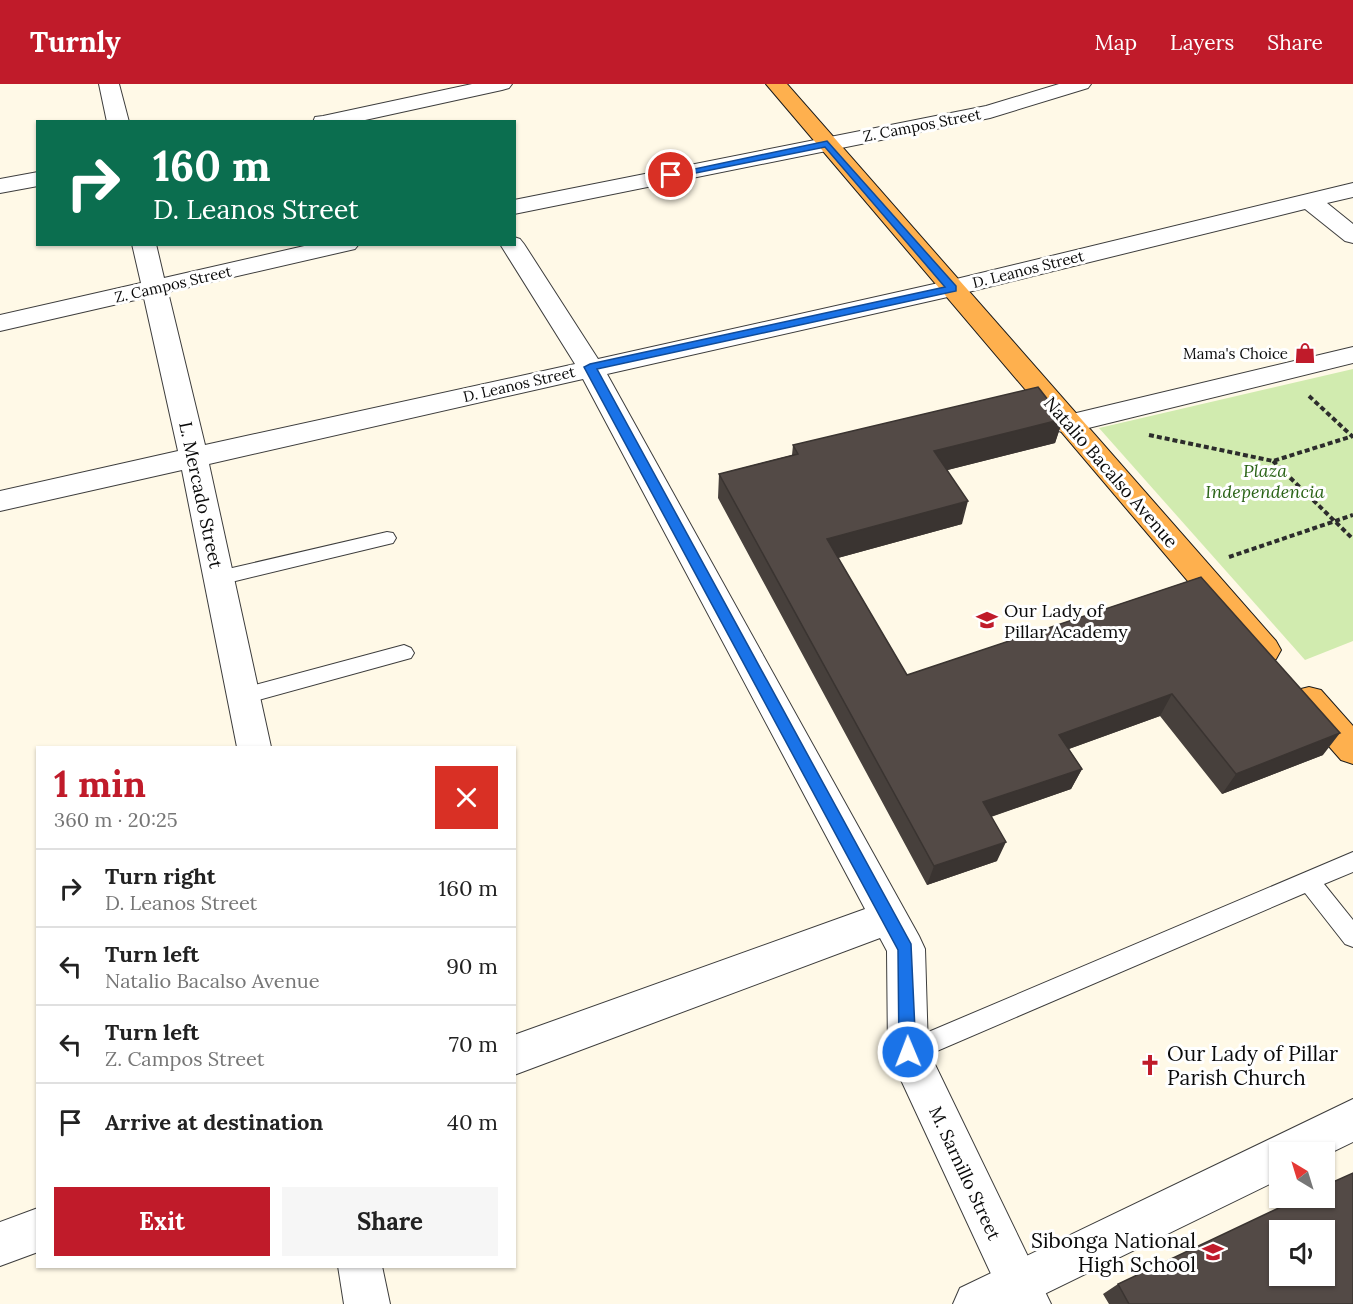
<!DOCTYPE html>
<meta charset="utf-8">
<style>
:root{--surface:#fff;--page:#f6f6f6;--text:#222;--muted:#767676;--line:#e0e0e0;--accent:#c01b2a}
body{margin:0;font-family:Lora,serif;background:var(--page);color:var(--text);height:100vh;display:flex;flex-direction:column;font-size:22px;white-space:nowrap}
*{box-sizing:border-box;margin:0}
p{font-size:20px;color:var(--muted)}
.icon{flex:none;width:33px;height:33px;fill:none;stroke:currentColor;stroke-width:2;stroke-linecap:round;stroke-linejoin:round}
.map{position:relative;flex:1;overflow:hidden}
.drawer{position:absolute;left:36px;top:662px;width:480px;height:522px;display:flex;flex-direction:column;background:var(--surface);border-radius:0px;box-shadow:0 2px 4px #0004}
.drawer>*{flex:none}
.banner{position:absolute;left:36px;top:36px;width:480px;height:126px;border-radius:0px;box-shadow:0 2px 4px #0004;background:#0b6e4f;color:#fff;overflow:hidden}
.needle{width:39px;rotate:322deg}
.controls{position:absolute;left:1269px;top:1058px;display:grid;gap:12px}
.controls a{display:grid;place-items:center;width:66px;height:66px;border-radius:0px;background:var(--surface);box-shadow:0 2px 4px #0004;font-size:30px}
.pin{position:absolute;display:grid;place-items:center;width:51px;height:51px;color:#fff;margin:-26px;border:3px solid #fff;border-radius:50%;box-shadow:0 2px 6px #0007}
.me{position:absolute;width:66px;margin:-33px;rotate:359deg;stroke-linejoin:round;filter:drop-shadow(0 0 4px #0008)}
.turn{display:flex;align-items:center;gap:21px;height:126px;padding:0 18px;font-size:27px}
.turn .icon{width:78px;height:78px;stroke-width:2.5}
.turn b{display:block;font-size:42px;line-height:51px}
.round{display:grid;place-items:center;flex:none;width:63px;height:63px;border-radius:0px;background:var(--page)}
.headline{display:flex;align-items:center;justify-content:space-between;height:102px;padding:0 18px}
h1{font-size:36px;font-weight:700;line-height:45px;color:var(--accent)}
.primary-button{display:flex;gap:12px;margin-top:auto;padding:12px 18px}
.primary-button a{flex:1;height:69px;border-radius:0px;background:var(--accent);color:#fff;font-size:24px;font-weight:700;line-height:69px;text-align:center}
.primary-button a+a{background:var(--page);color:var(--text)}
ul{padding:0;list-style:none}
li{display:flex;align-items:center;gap:18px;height:78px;padding:0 18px;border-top:2px solid var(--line)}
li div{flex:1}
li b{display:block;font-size:22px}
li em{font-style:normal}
header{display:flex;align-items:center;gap:36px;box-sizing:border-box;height:84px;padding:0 30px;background:var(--accent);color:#fff}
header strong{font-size:28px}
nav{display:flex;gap:33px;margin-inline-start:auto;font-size:21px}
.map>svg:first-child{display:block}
</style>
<header>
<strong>Turnly</strong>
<nav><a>Map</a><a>Layers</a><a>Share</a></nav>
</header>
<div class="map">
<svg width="1353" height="1220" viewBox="0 0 1353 1220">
<rect width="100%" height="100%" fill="#fff9e7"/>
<path fill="#d1ebaf" d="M1353,285V557L1305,576L1099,344Z"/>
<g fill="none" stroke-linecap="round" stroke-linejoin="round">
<defs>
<path id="service" d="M387,448L393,449L396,454L393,459L219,501L213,499L210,494L213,489L219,487Z
M404,561L411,564L414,569L411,574L244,620L237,618L234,612L237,606L244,604Z
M1353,768V788L1324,800L1353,836V863L1345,860L1305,809L916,976L908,980L900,976L896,968L900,960Z"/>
<path id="minor" d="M99,0H119L129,38H107Z
M472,0H512L509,4L502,6L356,38H313L315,33L323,32Z
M1059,0H1091L1088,4L990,34L514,130V116L986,22Z
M38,88V102L0,109V95Z
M1353,99V113L1327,119L1353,140V159L1345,157L1305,125L952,212L607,290L919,852L925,865L928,966L1051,1220H1005L888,968L887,867L880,854L514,991V951L865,825L583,295L209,380L271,663H237L182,386L0,427V407L178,367L144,214L0,247V231L141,199L132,160H156L164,194L313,160H359L355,165L168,208L205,361L575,280L500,160H514V153L520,155L524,160L598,275L952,196Z
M1353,263V279L1068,349L1058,347L1054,340L1058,333L1068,331Z
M38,1124V1168L0,1182V1138Z
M338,1182H382L390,1220H344Z"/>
<path id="tertiary" d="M1353,1015V1058L1324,1072V1068H1280V1095L1024,1220H953L960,1204Z"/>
<path id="trunk" d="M766,0H787L1276,557L1281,566L1276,575L1265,579L1254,575Z
M1309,603L1321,606L1353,642V680L1341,676L1297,626L1292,616L1297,606Z"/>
</defs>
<use href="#service" stroke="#3d3d3d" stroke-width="2"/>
<use href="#minor" stroke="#3d3d3d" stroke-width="2"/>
<use href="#tertiary" stroke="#3d3d3d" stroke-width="2"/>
<use href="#trunk" stroke="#1b1b1b" stroke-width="2"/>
<path stroke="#2c2c2c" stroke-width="4" stroke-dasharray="5 3" stroke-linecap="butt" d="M1309,312L1353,353
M1149,351L1273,377L1353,352
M1273,377L1353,455
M1229,473L1353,431"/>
<use href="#service" fill="#fff" fill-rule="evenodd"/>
<use href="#minor" fill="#fff" fill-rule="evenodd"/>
<use href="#tertiary" fill="#fff" fill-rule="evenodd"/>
<use href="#trunk" fill="#feb04e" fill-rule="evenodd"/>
</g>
<path fill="#47403c" d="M1063,335L1055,359L947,386L962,440L838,474L907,591L1201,493L1323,671L1222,710L1160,632L1069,665L1082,685L1071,705L991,733L997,777L927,801L718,414L719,390L792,371L793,361Z
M1118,1200L1353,1220H1109L1103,1210Z"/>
<path fill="#3a3431" d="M1063,335L1055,359L928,391L934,367Z
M968,417L962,440L823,478L827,455Z
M1172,610L1160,632L1049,672L1059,651Z
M1340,649L1323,671L1222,710L1236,690Z
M1082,685L1071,705L975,738L983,718Z
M1006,758L997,777L927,801L934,782Z"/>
<path fill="#534a46" stroke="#3a3431" stroke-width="1.5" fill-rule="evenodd" d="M1038,303L1063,335L934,367L968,417L827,455L907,591L1201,493L1340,649L1236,690L1172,610L1059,651L1082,685L983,718L1006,758L934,782L719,390L798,370L793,361Z
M1353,1089V1220H1129L1118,1200L1302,1113H1324V1102ZM1280,1146H1324V1191H1280Z"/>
<path fill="#1a73e8" stroke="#114b97" stroke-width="1.5" d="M827,57L956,202V207L597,285L911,860L916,968L914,974L908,976L902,974L899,968L898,866L584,283L590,280L945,203L825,63L671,94L666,91Z"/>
<defs>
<symbol id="shop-bare" viewBox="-9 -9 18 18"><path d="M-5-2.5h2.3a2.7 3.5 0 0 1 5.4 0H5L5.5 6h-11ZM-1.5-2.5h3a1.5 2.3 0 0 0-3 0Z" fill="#c01b2a" stroke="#fff" stroke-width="2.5" paint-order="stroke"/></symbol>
<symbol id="school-bare" viewBox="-9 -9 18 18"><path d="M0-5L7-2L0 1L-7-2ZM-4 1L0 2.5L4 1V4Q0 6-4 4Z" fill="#c01b2a" stroke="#fff" stroke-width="2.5" paint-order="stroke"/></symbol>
<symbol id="church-bare" viewBox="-9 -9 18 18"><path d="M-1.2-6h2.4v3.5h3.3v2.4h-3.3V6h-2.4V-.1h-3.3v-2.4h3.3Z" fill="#c01b2a" stroke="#fff" stroke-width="2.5" paint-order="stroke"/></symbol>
</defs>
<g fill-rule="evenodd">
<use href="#shop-bare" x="1290" y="254" width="30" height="30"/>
<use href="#school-bare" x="972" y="521" width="30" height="30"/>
<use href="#church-bare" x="1135" y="966" width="30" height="30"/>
<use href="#school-bare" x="1198" y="1153" width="30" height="30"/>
</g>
<g text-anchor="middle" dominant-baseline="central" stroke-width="6" stroke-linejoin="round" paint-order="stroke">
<g font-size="15" fill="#0a0a0a" stroke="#fff">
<text transform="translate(922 41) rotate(-11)">Z. Campos Street</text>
<text transform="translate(1028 185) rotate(-14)">D. Leanos Street</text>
<text transform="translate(173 200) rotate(-13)">Z. Campos Street</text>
<text transform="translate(519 300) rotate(-13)">D. Leanos Street</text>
</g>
<g font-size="15" fill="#0a0a0a" stroke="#fff" text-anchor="end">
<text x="1288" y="269">Mama's Choice</text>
</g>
<g font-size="18" font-style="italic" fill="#2b6418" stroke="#fff">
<text x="1265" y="386">Plaza<tspan x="1265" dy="21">Independencia</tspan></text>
</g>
<g font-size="18" fill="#0a0a0a" stroke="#fff">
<text transform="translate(1111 388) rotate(49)">Natalio Bacalso Avenue</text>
<text transform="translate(201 411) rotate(78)">L. Mercado Street</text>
<text transform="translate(965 1089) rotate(65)">M. Sarnillo Street</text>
</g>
<g font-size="18" fill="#0a0a0a" stroke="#fff" text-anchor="start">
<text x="1004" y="526">Our Lady of<tspan x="1004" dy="21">Pillar Academy</tspan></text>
</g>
<g font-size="21" fill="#0a0a0a" stroke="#fff" text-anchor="start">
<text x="1167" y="969">Our Lady of Pillar<tspan x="1167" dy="24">Parish Church</tspan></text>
<text x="1196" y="1156" text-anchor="end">Sibonga National<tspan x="1196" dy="24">High School</tspan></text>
</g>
</g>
</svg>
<div class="controls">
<a><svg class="needle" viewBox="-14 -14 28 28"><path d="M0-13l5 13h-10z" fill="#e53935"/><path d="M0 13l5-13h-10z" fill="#767676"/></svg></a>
<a><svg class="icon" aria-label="sound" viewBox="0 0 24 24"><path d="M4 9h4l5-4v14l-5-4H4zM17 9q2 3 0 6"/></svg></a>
</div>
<div class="pin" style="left:671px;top:91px;background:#d93025"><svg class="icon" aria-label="arrive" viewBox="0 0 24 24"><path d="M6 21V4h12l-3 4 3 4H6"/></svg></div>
<svg class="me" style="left:908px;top:968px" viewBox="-20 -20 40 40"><circle r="17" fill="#1a73e8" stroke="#fff" stroke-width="3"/><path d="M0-11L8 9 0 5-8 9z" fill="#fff"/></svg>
<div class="banner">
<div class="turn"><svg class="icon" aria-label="right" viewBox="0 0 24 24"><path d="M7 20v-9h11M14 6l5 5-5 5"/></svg><div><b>160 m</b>D. Leanos Street</div></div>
</div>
<section class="drawer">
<div class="headline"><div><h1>1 min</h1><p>360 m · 20:25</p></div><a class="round" style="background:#d93025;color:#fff"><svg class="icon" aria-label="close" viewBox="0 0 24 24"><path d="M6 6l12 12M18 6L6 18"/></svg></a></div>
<ul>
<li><svg class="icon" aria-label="right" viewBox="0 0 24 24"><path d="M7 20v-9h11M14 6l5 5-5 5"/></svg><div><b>Turn right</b><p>D. Leanos Street</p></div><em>160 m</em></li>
<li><svg class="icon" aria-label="left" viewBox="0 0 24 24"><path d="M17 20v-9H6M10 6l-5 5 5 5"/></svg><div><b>Turn left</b><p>Natalio Bacalso Avenue</p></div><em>90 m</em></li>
<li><svg class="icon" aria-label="left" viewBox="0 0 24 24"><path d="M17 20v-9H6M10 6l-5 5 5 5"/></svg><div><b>Turn left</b><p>Z. Campos Street</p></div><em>70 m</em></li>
<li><svg class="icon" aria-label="arrive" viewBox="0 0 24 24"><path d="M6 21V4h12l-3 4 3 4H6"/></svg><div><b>Arrive at destination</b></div><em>40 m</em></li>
</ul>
<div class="primary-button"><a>Exit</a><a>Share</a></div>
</section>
</div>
